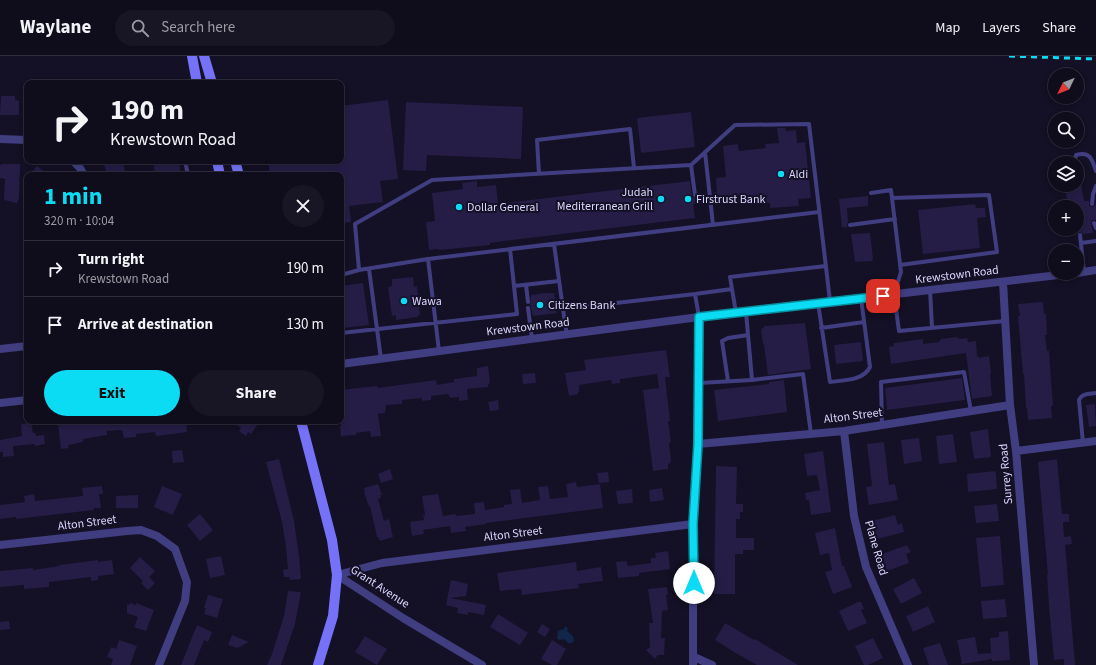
<!DOCTYPE html>
<meta charset="utf-8">
<style>
:root{--surface:#0f0c1c;--page:#181525;--text:#f1f3f6;--muted:#9b9ba3;--line:#2f2c3b;--accent:#0cdcf3}
body{margin:0;font-family:"Source Sans 3",sans-serif;background:var(--page);color:var(--text);height:100vh;display:flex;flex-direction:column;font-size:15px;white-space:nowrap}
*{box-sizing:border-box;margin:0}
p{font-size:13px;color:var(--muted)}
.icon{flex:none;width:22px;height:22px;fill:none;stroke:currentColor;stroke-width:2;stroke-linecap:round;stroke-linejoin:round}
.map{position:relative;flex:1;overflow:hidden}
.drawer{position:absolute;left:24px;top:116px;width:320px;height:252px;display:flex;flex-direction:column;background:var(--surface);border-radius:8px;box-shadow:0 2px 6px #0003,0 0 0 1px var(--line)}
.drawer>*{flex:none}
.hud{position:absolute;left:24px;top:24px;width:320px;height:84px;border-radius:8px;box-shadow:0 2px 6px #0003,0 0 0 1px var(--line);background:#0f0c1c;color:var(--text);overflow:hidden}
.needle{width:26px;rotate:227deg}
.fabs{position:absolute;left:1048px;top:12px;display:grid;gap:8px}
.fabs a{display:grid;place-items:center;width:36px;height:36px;border-radius:50%;background:var(--surface);box-shadow:0 2px 6px #0003,0 0 0 1px var(--line);font-size:20px}
.pin{position:absolute;display:grid;place-items:center;width:34px;height:34px;color:#fff;margin:-17px;border-radius:8px;box-shadow:0 2px 6px #0006}
.me{position:absolute;width:44px;margin:-22px;rotate:0deg;stroke-linejoin:round;filter:drop-shadow(0 0 3px #0008)}
.turn{display:flex;align-items:center;gap:14px;height:84px;padding:0 20px;font-size:18px}
.turn .icon{width:52px;height:52px;stroke-width:2.5}
.turn b{display:block;font-size:28px;line-height:34px}
.round{display:grid;place-items:center;flex:none;width:42px;height:42px;border-radius:21px;background:var(--page)}
.head{display:flex;align-items:center;justify-content:space-between;height:68px;padding:0 20px}
h1{font-size:24px;font-weight:700;line-height:30px;color:var(--accent)}
.cta{display:flex;gap:8px;margin-top:auto;padding:8px 20px}
.cta a{flex:1;height:46px;border-radius:24px;background:var(--accent);color:#111;font-size:16px;font-weight:700;line-height:46px;text-align:center}
.cta a+a{background:var(--page);color:var(--text)}
ul{padding:0;list-style:none}
li{display:flex;align-items:center;gap:12px;height:56px;padding:0 20px;border-top:1px solid var(--line)}
li div{flex:1}
li b{display:block;font-size:15px}
li em{font-style:normal}
header{display:flex;align-items:center;gap:24px;box-sizing:border-box;height:56px;padding:0 20px;background:var(--surface);border-bottom:1px solid var(--line)}
header strong{font-size:19px}
nav{display:flex;gap:22px;margin-inline-start:auto;font-size:14px}
.search{width:280px;height:36px;background:var(--page);display:flex;align-items:center;gap:10px;box-sizing:border-box;padding:0 14px;border-radius:22px;color:var(--muted);font-size:15px}
.map>svg:first-child{display:block}
</style>
<header>
<strong>Waylane</strong>
<div class="search"><svg class="icon" aria-label="search" viewBox="0 0 24 24"><circle cx="10" cy="10" r="6"/><path d="M15 15l6 6"/></svg>Search here</div>
<nav><a>Map</a><a>Layers</a><a>Share</a></nav>
</header>
<div class="map">
<svg width="1096" height="609" viewBox="0 0 1096 609">
<rect width="100%" height="100%" fill="#141025"/>
<path fill="#112648" d="M565,570L568,572L567,575L573,580L574,584L572,587H568L564,583L560,584L557,583L558,575L564,573Z"/>
<path fill="#251d45" d="M1,40H15V44L19,45V59H0Z
M388,44L398,123L380,125L383,146L349,150L351,166L341,167V119H270L268,105H341V50Z
M406,46L523,51L521,103L427,99L426,115L403,114Z
M691,56L695,91L641,97L637,62Z
M777,72H785L786,75L796,74L797,87L805,86L811,142L798,143L799,150L770,152V147L752,149V145L718,148V144L714,145L713,137L717,136L716,122L726,121L723,90L738,88L739,95L766,92L765,88L779,87Z
M109,105H119L120,107H123L126,119H108L103,107Z
M179,106L181,119H155L154,109Z
M2,108H20L19,142L17,147L4,144L5,123L0,122V109Z
M37,110L49,119H30Z
M477,125V131L496,129L498,148L690,125L692,141L696,142L698,138L706,137L707,146L693,148L695,162L503,185L490,187V189L439,194L438,193L429,194L426,166L435,165L432,137L463,133L462,127Z
M1077,128H1081L1084,145H1089V149L1091,151L1095,150L1096,147V164H1092L1091,167L1093,177L1083,178L1080,176L1077,177V151H1068L1065,130Z
M868,140V150L847,152L848,166L847,168V171H842L839,143Z
M975,148L976,152H985L986,161L977,162L980,192L923,198L918,154Z
M870,177L873,203L872,205L855,206L851,178Z
M413,221L414,231L417,230L420,259H418V261L396,264V259L392,260L388,231L392,230V223Z
M363,227L369,269L343,272L341,259V230Z
M545,237H554L557,257L533,260L530,248L531,239Z
M1043,246L1044,258H1046L1047,279H1045L1047,295H1049L1050,310L1053,350H1051L1052,362L1028,364L1027,352H1026L1024,318H1023L1018,260H1020L1018,248Z
M805,267L811,313L768,319L764,289L763,288L761,275L762,273L765,270Z
M957,281L960,283L967,282L968,286L976,285L977,301L979,300V302L989,300L991,317L990,318L992,340L972,343L966,297L891,308L889,291L894,290V287L923,283V288L939,286L941,283Z
M861,286L863,305L836,308L834,289Z
M666,294L670,321H665L670,365H668L671,386L669,387L671,405L670,407L668,408V413L653,415L643,334L659,332L657,318L620,323V327L612,328L611,324L579,329V336H578V338L569,340L565,317L586,314L584,304Z
M488,310L490,327L488,328V331L467,333L468,344L459,345V341L450,342L448,338L431,340V344L422,345V342L402,344V348L386,349L385,357L378,358L381,380L371,381L370,375L356,377V379L341,380L340,370H341V334L377,330L378,332L436,324L437,329L454,326V323L477,320V312Z
M535,317L536,327L523,328L522,318Z
M962,322L965,344L887,354L885,332Z
M784,324L787,356L718,365L714,334L769,328V326Z
M498,344L499,354L490,355L488,346Z
M1095,348L1096,370L1089,371L1086,349Z
M94,365H135V368L154,365H186L187,376L156,380L155,376L136,378V381L124,382L122,374L107,375V379L83,383V386L68,389L69,392L61,393L58,368Z
M231,365H260L251,378L248,376L246,380L239,375L241,372Z
M31,367L33,377H35L36,380L44,379L45,388L35,390V388L13,390L14,400L3,401V396H0V384L22,380L21,368Z
M988,373L991,401L974,403L970,376Z
M953,378L957,406L939,408L936,380Z
M919,382L922,405L904,408L901,384Z
M884,386L889,429L895,428L898,444L869,449L866,431L872,430L867,388Z
M182,394L184,406L173,407L172,395Z
M823,395L831,456L811,459L809,444H806L805,437L820,434L817,419L807,420L804,398Z
M279,403L294,465L299,500L301,523L289,524L290,521H284L283,514L288,513L286,491L282,466L266,406Z
M1057,403L1062,458H1069V466H1063L1064,481L1071,480L1072,488L1065,489L1075,609H1064V603L1054,604L1049,550L1047,519H1048L1038,406Z
M716,410L737,411L736,448H743V456H740V463H736V482H754V494H743V498H735V538H714Z
M390,413L393,423L381,427L378,418Z
M995,415L996,418L997,433L968,436L967,418Z
M608,416L609,426L599,427L597,417Z
M576,426L577,431L600,428L603,452L486,467V468L465,471L466,475L451,477L450,470L423,474L424,478L412,480L410,466L424,464L423,459H425L422,440L438,438L443,460L455,458L456,460L475,458L474,447L484,446L485,454L504,451V449L512,448L510,434L520,433L522,447L540,444L538,431L548,430L550,443L568,441L566,428Z
M378,428L382,439H380L381,442L378,443L384,465L389,463L393,481L380,485L378,481H377L370,450L369,451L364,436L365,435L364,432Z
M102,430L103,438H99L101,452H94V454L16,463V461L0,463V449L25,446L24,440L34,438L35,445L83,440L82,432Z
M162,430L182,438L173,459L154,451Z
M662,432L664,444L650,446L649,434Z
M632,433L633,447L618,448L616,435Z
M138,439V452H116V440Z
M997,448L999,465L976,467L974,450Z
M200,458L213,474L200,485L187,469Z
M895,459L898,469L902,467L904,476L877,483L872,465Z
M835,472L842,510H844L852,531L833,538L825,516L832,514L829,497L820,499L815,477Z
M1000,480L1004,529L981,531L976,482Z
M907,489L911,496L906,498L909,507L887,515L882,498Z
M668,495L670,513L639,517V520L618,522L616,506L626,505L628,510L644,508L651,507V502H656L655,497Z
M221,500L225,519L210,522L206,503Z
M140,501L155,515L149,521L155,527L148,534L141,527L143,525L130,512Z
M98,504V506L112,504L114,518L98,520V524L91,525V521L49,526V531L24,533V529L0,531V515L33,512V514L60,510L59,509Z
M576,506L577,515L601,511L603,525L578,528L579,532L522,539L521,533L500,535L497,517Z
M914,522L922,537L901,548L893,533Z
M451,524L468,528L466,540L450,542L486,549L484,559L468,556V559L457,557L458,552L446,549Z
M667,531L668,539H666L668,554L662,555L661,582H665L664,599H658L655,603L646,594L650,591L649,567H653L648,533Z
M288,535L301,536L295,568L281,609H267L272,598L284,560Z
M208,539L223,543L217,562L204,558L206,552H204Z
M1005,543L1007,561L983,563L981,545Z
M858,546H861L864,553L861,554L867,567L848,575L839,555Z
M130,547L136,549V547L154,554L146,575L134,571L138,561L127,557V548L129,549Z
M928,550L935,566L913,576L906,560Z
M498,558L528,577L520,589L490,571Z
M9,565L10,573L0,574V566Z
M725,567L754,584L755,583L798,609H757L734,596L715,584Z
M542,568L550,573L545,581L537,576Z
M197,569L212,576L208,586L204,584L194,609H181Z
M1008,575L1010,604L992,605V603L962,608L957,584L975,581L978,598L991,597L990,582L999,581V576Z
M232,579L249,586L237,592L228,589Z
M365,580L387,593L377,609L355,596Z
M873,582L883,602L868,609H864L855,590Z
M119,584L137,590L130,609H111L113,603L107,601L111,591L116,593Z
M552,584L566,593L557,609H552L541,603Z
M940,587L948,609H929L923,592Z"/>
<g fill="none" stroke-linecap="round" stroke-linejoin="round">
<path stroke="#403e81" stroke-width="4" d="M705,96L713,169
M185,105L188,119
M1074,107L1076,99C1090,95 1092,103 1096,115
M691,109L695,139
M539,118L537,84L630,73L634,112
M871,137L891,134L901,216L894,238L899,275L1005,265
M892,142L989,139L997,196L900,209
M1092,148L1093,138L1096,130
M1094,167L1096,172
M850,169L895,163
M1080,179L1084,216
M1081,187L1096,185
M554,188L563,253
M510,193L514,230L559,225
M428,203L439,295
M369,213L381,303
M359,214L428,203L819,156
M341,219L359,214L355,168L432,124L691,109L735,69L809,68L830,245
M526,229L528,246
M930,234L932,271
M818,247L830,326C844,324 863,325 870,311L861,242
M528,252L532,283
M736,257L730,221L826,210
M699,261L695,238L732,233
M821,272L864,266
M341,277L517,258L514,230
M567,279L563,253L695,238
M752,324L803,318L811,378
M728,325L722,285L728,282L748,279
M699,327L752,324L746,256
M882,369L881,326L964,316L971,355
M1083,387L1079,344C1082,337 1089,338 1096,337"/>
<path stroke="#403e81" stroke-width="8" d="M0,83L27,84
M73,105L80,112L84,119
M1077,217L1096,214
M1003,226L1010,349L1016,395L1034,609
M0,293L27,290
M341,308L699,261L1075,217
M0,347L27,344
M844,375L854,460L866,511L908,609
M698,388L844,375L1010,349
M1016,395L1096,385
M0,489L127,475L141,474L157,480L175,493L187,526L185,545L159,609
M337,519L382,507L693,468
M337,519L403,562L482,609
M694,601L712,609
M693,609V468L698,388L699,261"/>
<path stroke="#7572f8" stroke-width="10" d="M192,0L197,27
M204,0L212,27
M217,105L220,119
M235,105L239,119
M301,365L332,484L337,519L333,560L318,609"/>
<path stroke="#0cdcf3" stroke-width="3" stroke-dasharray="6 5" stroke-linecap="butt" d="M1009,0L1096,3"/>
</g>
<g fill="none" stroke-linecap="round" stroke-linejoin="round">
<defs>
<path id="route" d="M694,527L693,468L698,388L699,261L883,240"/>
</defs>
<use href="#route" stroke="#088f9e" stroke-width="10"/>
<use href="#route" stroke="#0cdcf3" stroke-width="7"/>
</g>
<g fill="#0cdcf3" stroke="#141025" stroke-width="1.5">
<circle cx="781" cy="118" r="4"/>
<circle cx="661" cy="143" r="4"/>
<circle cx="688" cy="143" r="4"/>
<circle cx="459" cy="151" r="4"/>
<circle cx="404" cy="245" r="4"/>
<circle cx="540" cy="249" r="4"/>
</g>
<g text-anchor="middle" dominant-baseline="central" stroke-width="4" stroke-linejoin="round" paint-order="stroke">
<g font-size="12" fill="#dad6fd" stroke="#141025" text-anchor="start">
<text x="789" y="118">Aldi</text>
<text x="653" y="136" text-anchor="end">Judah<tspan x="653" dy="14">Mediterranean Grill</tspan></text>
<text x="696" y="143">Firstrust Bank</text>
<text x="467" y="151">Dollar General</text>
<text x="412" y="245">Wawa</text>
<text x="548" y="249">Citizens Bank</text>
</g>
<g font-size="12" fill="#dad6fd" stroke="#141025">
<text transform="translate(957 219) rotate(-7)">Krewstown Road</text>
<text transform="translate(528 271) rotate(-7)">Krewstown Road</text>
<text transform="translate(853 360) rotate(-7)">Alton Street</text>
<text transform="translate(1006 418) rotate(-95)">Surrey Road</text>
<text transform="translate(87 467) rotate(-7)">Alton Street</text>
<text transform="translate(513 478) rotate(-7)">Alton Street</text>
<text transform="translate(876 492) rotate(74)">Plane Road</text>
<text transform="translate(380 531) rotate(33)">Grant Avenue</text>
</g>
</g>
</svg>
<div class="fabs">
<a><svg class="needle" viewBox="-14 -14 28 28"><path d="M0-13l5 13h-10z" fill="#e53935"/><path d="M0 13l5-13h-10z" fill="#9b9ba3"/></svg></a>
<a><svg class="icon" aria-label="search" viewBox="0 0 24 24"><circle cx="10" cy="10" r="6"/><path d="M15 15l6 6"/></svg></a>
<a><svg class="icon" aria-label="layers" viewBox="0 0 24 24"><path d="M12 4l9 5-9 5-9-5zM3 14l9 5 9-5"/></svg></a>
<a>+</a>
<a>−</a>
</div>
<div class="pin" style="left:883px;top:240px;background:#d93025"><svg class="icon" aria-label="arrive" viewBox="0 0 24 24"><path d="M6 21V4h12l-3 4 3 4H6"/></svg></div>
<svg class="me" style="left:694px;top:527px" viewBox="-20 -20 40 40"><circle r="19" fill="#fff"/><path d="M0-13L10 11 0 6-10 11z" fill="#0cdcf3"/></svg>
<div class="hud">
<div class="turn"><svg class="icon" aria-label="right" viewBox="0 0 24 24"><path d="M7 20v-9h11M14 6l5 5-5 5"/></svg><div><b>190 m</b>Krewstown Road</div></div>
</div>
<section class="drawer">
<div class="head"><div><h1>1 min</h1><p>320 m · 10:04</p></div><a class="round"><svg class="icon" aria-label="close" viewBox="0 0 24 24"><path d="M6 6l12 12M18 6L6 18"/></svg></a></div>
<ul>
<li><svg class="icon" aria-label="right" viewBox="0 0 24 24"><path d="M7 20v-9h11M14 6l5 5-5 5"/></svg><div><b>Turn right</b><p>Krewstown Road</p></div><em>190 m</em></li>
<li><svg class="icon" aria-label="arrive" viewBox="0 0 24 24"><path d="M6 21V4h12l-3 4 3 4H6"/></svg><div><b>Arrive at destination</b></div><em>130 m</em></li>
</ul>
<div class="cta"><a>Exit</a><a>Share</a></div>
</section>
</div>
